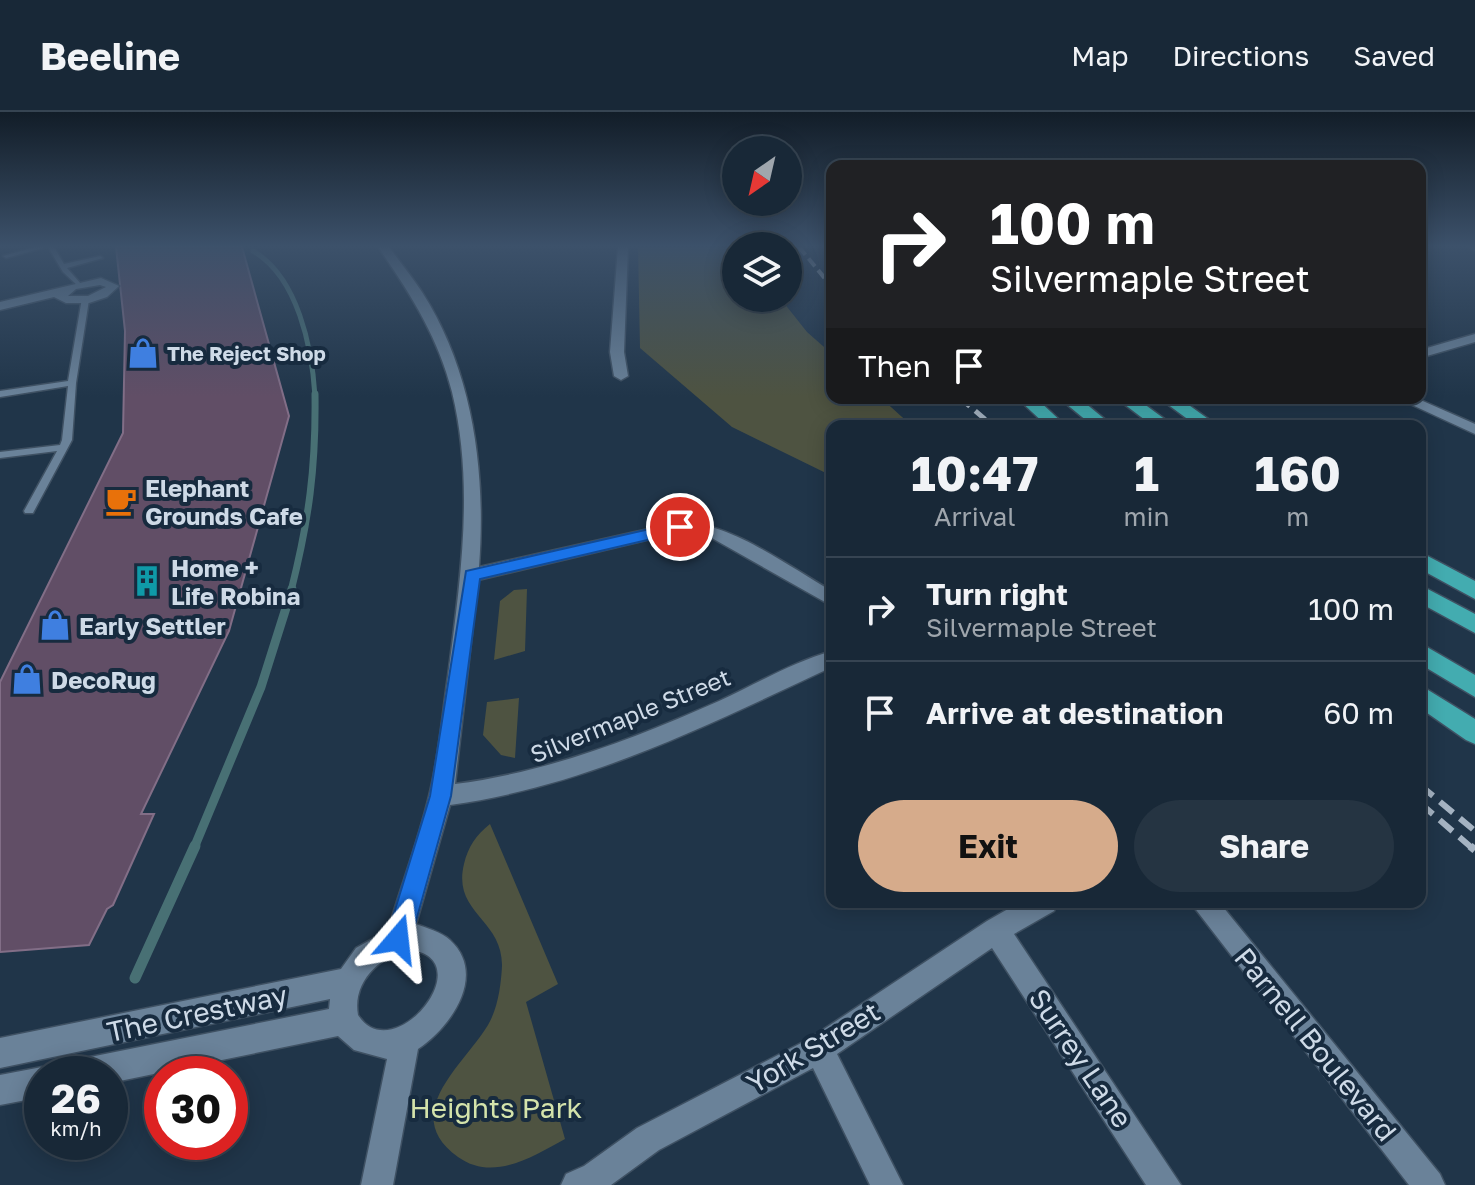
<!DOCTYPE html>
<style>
:root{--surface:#182837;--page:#253442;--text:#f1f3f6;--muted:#9fa6ad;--line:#364452;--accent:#d6ab8b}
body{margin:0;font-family:"Golos Text",sans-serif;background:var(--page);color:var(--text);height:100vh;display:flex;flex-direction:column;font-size:30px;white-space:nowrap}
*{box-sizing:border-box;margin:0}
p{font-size:26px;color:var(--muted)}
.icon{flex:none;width:44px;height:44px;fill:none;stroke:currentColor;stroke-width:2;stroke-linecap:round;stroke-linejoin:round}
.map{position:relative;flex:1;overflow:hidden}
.details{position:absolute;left:826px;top:308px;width:600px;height:488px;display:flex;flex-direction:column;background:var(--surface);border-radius:16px;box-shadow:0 4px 20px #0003,0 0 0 2px var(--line)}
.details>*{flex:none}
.top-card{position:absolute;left:826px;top:48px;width:600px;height:244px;border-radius:16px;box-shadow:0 4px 20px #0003,0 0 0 2px var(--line);background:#202124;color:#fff;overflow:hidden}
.needle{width:52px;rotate:214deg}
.buttons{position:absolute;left:722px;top:24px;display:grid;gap:16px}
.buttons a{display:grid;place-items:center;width:80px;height:80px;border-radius:50%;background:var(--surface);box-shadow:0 4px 20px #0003,0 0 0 2px var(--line);font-size:40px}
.speed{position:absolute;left:24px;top:944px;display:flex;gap:16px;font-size:40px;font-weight:700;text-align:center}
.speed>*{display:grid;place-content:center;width:104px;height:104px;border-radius:50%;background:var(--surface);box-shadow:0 4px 20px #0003,0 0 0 2px var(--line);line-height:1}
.speed small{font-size:20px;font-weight:400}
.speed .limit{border:12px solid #d22;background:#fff;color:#111}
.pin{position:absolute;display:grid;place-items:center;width:68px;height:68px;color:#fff;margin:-34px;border:4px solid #fff;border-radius:50%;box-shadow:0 2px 8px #0007}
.me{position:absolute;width:88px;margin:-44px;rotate:17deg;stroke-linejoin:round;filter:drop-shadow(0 0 6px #0008)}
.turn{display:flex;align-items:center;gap:28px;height:168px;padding:0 32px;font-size:36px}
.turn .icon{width:104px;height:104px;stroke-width:2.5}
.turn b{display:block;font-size:56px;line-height:68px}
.then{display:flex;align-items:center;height:76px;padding:0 32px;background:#0003;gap:16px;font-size:30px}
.eta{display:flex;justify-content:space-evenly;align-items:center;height:136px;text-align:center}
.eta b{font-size:48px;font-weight:700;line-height:56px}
.primary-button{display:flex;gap:16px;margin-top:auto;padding:16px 32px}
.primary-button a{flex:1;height:92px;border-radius:48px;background:var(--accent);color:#111;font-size:32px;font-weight:700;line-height:92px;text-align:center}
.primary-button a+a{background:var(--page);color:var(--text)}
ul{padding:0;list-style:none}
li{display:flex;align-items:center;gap:24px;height:104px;padding:0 32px;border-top:2px solid var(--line)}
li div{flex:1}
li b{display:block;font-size:30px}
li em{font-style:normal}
header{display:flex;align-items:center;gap:48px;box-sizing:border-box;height:112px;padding:0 40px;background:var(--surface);border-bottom:2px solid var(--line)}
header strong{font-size:38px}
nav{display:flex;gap:44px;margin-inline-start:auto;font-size:28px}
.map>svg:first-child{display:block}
</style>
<header>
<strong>Beeline</strong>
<nav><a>Map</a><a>Directions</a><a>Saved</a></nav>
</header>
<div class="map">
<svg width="1475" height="1073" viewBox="0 0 1475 1073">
<rect width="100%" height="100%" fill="#203549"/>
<path fill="#4e5341" d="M638,135H736V186H780L807,220L832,242V286H881L912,314H832V364L732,315L640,236Z
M527,477L525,539L494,548L500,489L514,478Z
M519,586L515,646L501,643L483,623L487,590Z
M490,712L558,872L526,890L565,1027C532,1045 493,1070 458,1045C398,1002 464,953 488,913C498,896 501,873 502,854C503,807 452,801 464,752C468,735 476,723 490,712Z"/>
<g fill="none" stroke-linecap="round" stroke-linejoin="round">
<path stroke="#487074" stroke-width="5" d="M253,139C298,165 312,236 315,284"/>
<path stroke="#487074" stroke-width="7" d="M291,479C309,408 316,355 315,282"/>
<path stroke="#487074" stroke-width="9" d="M194,736L261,575L292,477"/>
<path stroke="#487074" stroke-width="11" d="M135,866L195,734"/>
</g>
<path fill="#614e66" stroke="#826e87" stroke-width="2" d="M116,135H242L289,304L229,519L141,702H154L113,793L107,797L89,833L0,840V570L123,321L125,219Z"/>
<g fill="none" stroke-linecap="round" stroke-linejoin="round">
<defs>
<path id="service" d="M35,135H47L6,146L3,144Z
M48,135H54L64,152L100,144L103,146L67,156L81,172L78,174L63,160Z
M82,186L89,188L76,271L72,328L34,399L33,401H25L24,399L57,339L0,346V340L60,333L62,328L68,274L0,285V279L68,269Z"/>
<path id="minor" d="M378,135H389C400,150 412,165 422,180C474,261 486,362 479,455L680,410C730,410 788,454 832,479V494L710,425L680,420L478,468L455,672C548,660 633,627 719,589C756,572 793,550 832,539V555C708,613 587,674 450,693L416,812C426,816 442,820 450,828C488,863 450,916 418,937L393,1073H361L387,947L354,938L338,924L110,971V962H65L69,951L80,947L329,897L330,887L0,956V926L341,857L356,836L388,818C401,774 418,730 429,684C439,645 442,604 448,564C460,470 475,374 452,280C438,225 410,181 378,135ZM411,838C482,848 393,958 358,903C352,870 380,843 411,838Z
M618,135H628L624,240L628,264L621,268L614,264L610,240Z
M1469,135H1475V139Z
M101,166L119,174L107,185L89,191H66L54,185L0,198V190ZM100,173L106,175L88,184H68L76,177Z
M1475,222V230L1420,246V238Z
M1397,286H1416L1475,312V322Z
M1020,790H1058L1054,799L1014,822L1181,1073H1146L992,836L837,942L903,1073H870L813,956L659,1038L611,1073H561L566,1062L584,1054L637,1016L809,927L987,809Z
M1190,790H1219L1440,1062L1445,1073H1409Z
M42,955L54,962H42V985L0,993V963Z"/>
<path id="motorway" d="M1017,286H1036L1066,314H1047Z
M1059,286H1079L1113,314H1093Z
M1116,286H1136L1174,314H1153Z
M1159,286H1179L1218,314H1197Z
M1420,440L1475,469V487L1420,457Z
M1420,473L1475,502V521L1420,491Z
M1420,531L1475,563V585L1420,552Z
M1420,573L1475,607V632L1466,628L1420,596Z"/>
</defs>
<use href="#service" stroke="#3f5163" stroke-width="3"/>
<use href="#minor" stroke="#3f5163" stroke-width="3"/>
<use href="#motorway" stroke="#3f5163" stroke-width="3"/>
<use href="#service" fill="#6a8299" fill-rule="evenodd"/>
<use href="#minor" fill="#6a8299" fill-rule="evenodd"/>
<use href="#motorway" fill="#43acb0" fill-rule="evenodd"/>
<path stroke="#a5b3c2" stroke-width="4" stroke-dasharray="10 5" stroke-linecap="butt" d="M799,135L832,175"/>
<path stroke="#a5b3c2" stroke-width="5" stroke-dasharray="13 7" stroke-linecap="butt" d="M960,286L993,314"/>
<path stroke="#a5b3c2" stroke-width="6" stroke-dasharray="17 9" stroke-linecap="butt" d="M1420,673L1475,719
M1420,691L1472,736"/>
<path stroke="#a5b3c2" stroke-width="8" stroke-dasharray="23 11" stroke-linecap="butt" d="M1470,734L1475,738"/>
</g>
<linearGradient id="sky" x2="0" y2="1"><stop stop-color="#121d28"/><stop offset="0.47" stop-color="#3c516a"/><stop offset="1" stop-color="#3c516a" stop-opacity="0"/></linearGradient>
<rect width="1475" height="285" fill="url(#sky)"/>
<path fill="#1a73e8" stroke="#114b97" stroke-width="2" d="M680,410L686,412V419L480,467L451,684L411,827L407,835L398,838L390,835L386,827L430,684L466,459Z"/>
<defs>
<symbol id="shop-bare" viewBox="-9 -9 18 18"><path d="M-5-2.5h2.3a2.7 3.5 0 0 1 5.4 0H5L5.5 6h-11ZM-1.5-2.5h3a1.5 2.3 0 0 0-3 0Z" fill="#3f7fe0" stroke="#172b3f" stroke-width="2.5" paint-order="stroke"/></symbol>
<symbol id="cafe-bare" viewBox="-9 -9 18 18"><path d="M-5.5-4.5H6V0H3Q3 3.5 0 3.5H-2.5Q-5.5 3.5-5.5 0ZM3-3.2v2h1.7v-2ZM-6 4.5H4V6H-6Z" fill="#e8710a" stroke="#172b3f" stroke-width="2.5" paint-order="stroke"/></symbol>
<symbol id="building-bare" viewBox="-9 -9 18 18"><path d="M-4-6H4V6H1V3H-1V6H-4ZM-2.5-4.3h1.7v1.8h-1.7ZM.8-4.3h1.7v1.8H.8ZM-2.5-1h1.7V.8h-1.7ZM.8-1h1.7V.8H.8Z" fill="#0f9aa8" stroke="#172b3f" stroke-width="2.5" paint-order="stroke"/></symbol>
</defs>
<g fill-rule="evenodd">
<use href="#shop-bare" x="121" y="219" width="44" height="44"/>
<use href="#cafe-bare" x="99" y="367" width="44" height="44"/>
<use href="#building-bare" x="125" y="447" width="44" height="44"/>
<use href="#shop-bare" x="33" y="491" width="44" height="44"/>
<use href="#shop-bare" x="5" y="545" width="44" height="44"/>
</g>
<g text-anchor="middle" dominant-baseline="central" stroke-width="8" stroke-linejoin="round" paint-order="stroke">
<g font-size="20" font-weight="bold" fill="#cedae7" stroke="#172b3f" text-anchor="start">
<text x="167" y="241">The Reject Shop</text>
</g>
<g font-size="24" font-weight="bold" fill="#cedae7" stroke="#172b3f" text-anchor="start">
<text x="145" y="375">Elephant<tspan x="145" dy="28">Grounds Cafe</tspan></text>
<text x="171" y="455">Home +<tspan x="171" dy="28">Life Robina</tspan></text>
<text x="79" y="513">Early Settler</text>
<text x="51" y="567">DecoRug</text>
</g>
<g font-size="24" fill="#cedae7" stroke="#172b3f">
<text transform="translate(630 603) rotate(-22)">Silvermaple Street</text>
</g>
<g font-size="28" fill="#cedae7" stroke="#172b3f">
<text transform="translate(197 901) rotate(-12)">The Crestway</text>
<text transform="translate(1316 932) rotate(51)">Parnell Boulevard</text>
<text transform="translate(813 935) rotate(-31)">York Street</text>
<text transform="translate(1081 946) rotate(56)">Surrey Lane</text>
</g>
<g font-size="28" fill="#d4e3ab" stroke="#172b3f">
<text x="496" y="995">Heights Park</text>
</g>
</g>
</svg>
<div class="buttons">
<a><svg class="needle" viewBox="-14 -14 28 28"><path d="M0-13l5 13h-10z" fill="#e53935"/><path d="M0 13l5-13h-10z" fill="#9fa6ad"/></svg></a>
<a><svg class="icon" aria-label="layers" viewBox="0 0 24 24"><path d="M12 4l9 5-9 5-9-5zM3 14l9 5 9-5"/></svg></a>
</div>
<div class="speed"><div>26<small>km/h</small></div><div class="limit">30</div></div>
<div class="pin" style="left:680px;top:415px;background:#d93025"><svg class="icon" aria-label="arrive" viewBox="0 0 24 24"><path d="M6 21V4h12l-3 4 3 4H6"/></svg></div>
<svg class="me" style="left:398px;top:827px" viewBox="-20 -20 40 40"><path d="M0-17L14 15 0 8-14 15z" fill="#1a73e8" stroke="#fff" stroke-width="4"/></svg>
<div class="top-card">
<div class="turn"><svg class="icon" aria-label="right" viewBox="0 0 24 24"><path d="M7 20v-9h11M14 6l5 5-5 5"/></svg><div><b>100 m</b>Silvermaple Street</div></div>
<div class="then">Then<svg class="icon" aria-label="arrive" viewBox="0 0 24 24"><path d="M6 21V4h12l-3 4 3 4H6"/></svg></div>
</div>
<section class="details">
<div class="eta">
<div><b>10:47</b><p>Arrival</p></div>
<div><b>1</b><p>min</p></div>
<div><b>160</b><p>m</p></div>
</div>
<ul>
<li><svg class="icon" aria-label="right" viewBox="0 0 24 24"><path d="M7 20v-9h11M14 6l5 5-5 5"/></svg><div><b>Turn right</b><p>Silvermaple Street</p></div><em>100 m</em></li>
<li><svg class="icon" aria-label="arrive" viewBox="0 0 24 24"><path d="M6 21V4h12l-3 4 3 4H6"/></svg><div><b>Arrive at destination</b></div><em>60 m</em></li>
</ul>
<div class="primary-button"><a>Exit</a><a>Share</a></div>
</section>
</div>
